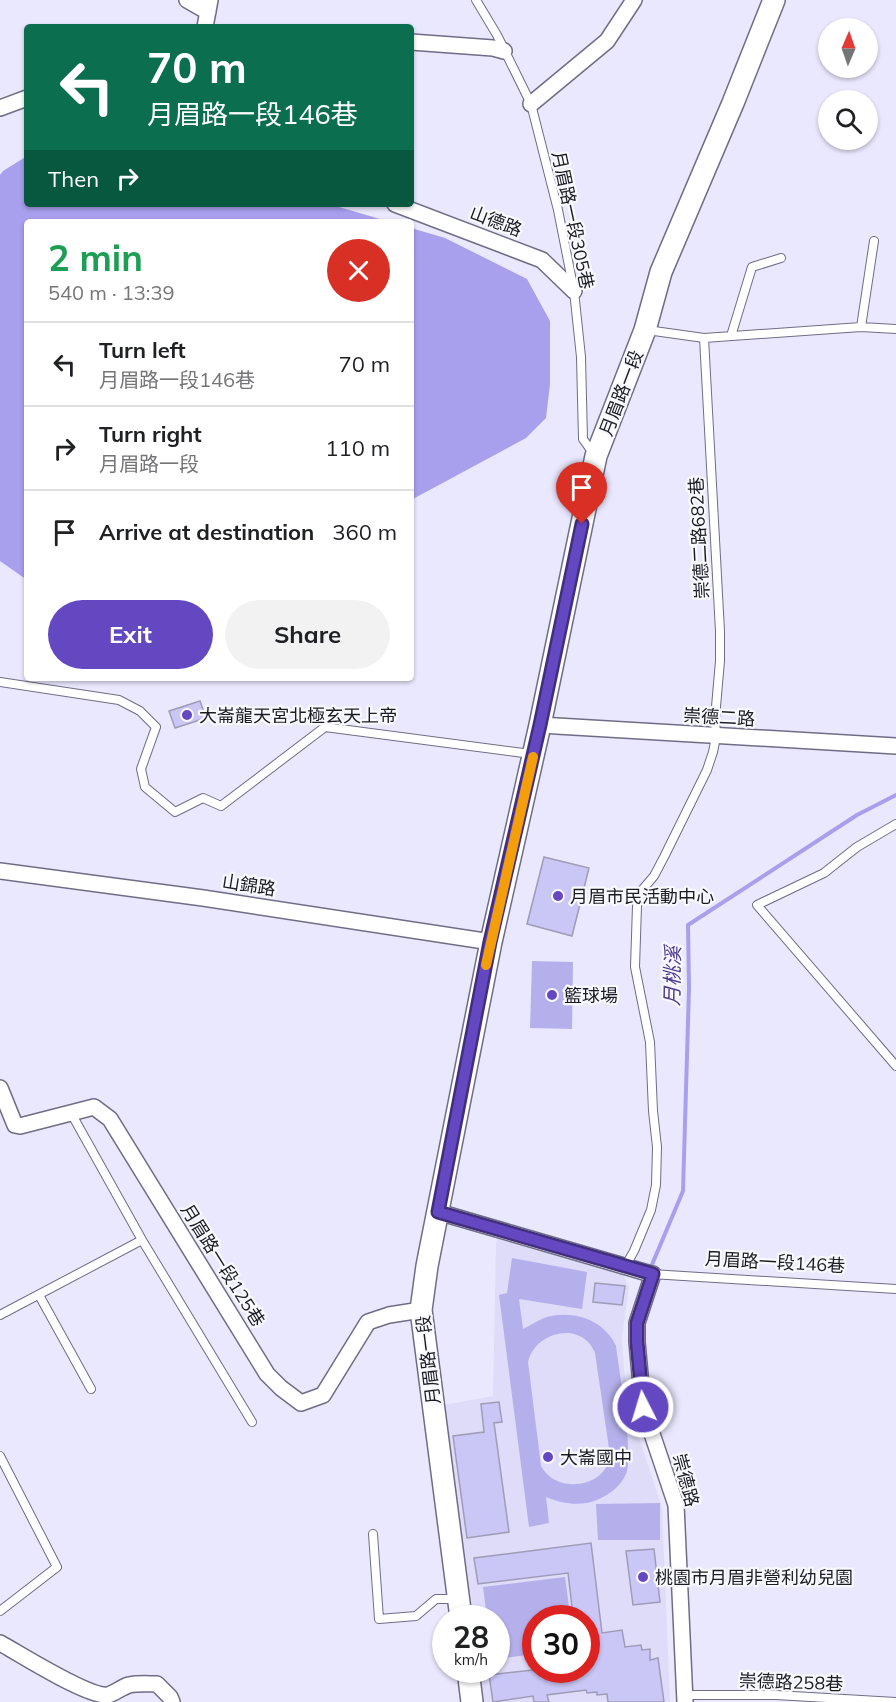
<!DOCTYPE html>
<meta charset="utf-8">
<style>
:root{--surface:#fff;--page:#f2f2f2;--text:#202124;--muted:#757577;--line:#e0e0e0;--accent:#6448c1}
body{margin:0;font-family:Mulish,"Noto Sans TC",sans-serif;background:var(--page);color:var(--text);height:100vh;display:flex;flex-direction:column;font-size:22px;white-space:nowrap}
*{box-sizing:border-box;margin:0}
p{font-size:20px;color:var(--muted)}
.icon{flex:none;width:33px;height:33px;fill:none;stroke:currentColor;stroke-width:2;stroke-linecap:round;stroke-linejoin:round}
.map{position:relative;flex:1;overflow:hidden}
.panel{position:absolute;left:24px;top:219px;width:390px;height:462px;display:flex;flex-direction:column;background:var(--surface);border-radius:6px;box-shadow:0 2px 4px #0004}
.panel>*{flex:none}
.top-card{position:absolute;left:24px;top:24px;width:390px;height:183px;border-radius:6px;box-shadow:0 2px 4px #0004;background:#0b6e4f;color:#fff;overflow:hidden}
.needle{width:39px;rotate:2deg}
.fabs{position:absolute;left:818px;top:18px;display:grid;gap:12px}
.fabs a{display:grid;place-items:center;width:60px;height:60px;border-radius:50%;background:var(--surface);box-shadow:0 2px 4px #0004;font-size:30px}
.speed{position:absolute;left:432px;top:1605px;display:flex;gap:12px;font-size:30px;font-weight:700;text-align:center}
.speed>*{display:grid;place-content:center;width:78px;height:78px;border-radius:50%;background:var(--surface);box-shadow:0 2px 4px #0004;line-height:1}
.speed small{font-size:15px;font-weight:400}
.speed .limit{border:9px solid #d22;background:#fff;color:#111}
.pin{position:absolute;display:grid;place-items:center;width:51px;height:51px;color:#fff;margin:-62px -26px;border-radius:50% 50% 50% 0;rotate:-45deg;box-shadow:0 0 6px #0007}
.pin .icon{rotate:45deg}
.me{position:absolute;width:66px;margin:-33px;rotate:355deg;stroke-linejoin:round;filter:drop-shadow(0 0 4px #0008)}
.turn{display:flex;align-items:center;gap:21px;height:126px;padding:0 24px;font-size:27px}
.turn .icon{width:78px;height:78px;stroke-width:2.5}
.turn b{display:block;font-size:42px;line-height:51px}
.then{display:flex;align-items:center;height:57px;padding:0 24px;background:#0003;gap:12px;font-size:22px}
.round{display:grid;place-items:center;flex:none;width:63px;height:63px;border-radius:32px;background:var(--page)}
.headline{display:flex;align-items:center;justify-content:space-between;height:102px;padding:0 24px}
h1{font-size:36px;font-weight:700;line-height:45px;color:#1e9e55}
.action{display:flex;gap:12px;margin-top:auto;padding:12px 24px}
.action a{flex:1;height:69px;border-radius:36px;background:var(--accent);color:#fff;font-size:24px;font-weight:700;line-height:69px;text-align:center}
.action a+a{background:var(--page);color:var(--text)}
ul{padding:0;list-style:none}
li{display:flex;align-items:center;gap:18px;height:84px;padding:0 24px;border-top:2px solid var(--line)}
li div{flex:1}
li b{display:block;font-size:22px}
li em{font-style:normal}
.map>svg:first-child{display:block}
</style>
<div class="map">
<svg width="896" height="1702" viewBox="0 0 896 1702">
<rect width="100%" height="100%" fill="#eae8fe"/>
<path fill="#dedcf8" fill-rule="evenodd" d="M498,1234L623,1275L629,1286L622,1338L624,1369L629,1407L662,1507L670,1702H482L478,1670H496V1618H472L444,1405L493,1396L496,1244ZM536,1618H586V1670H536Z"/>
<path fill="#b5b0ec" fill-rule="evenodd" d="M532,961L573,962L572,1029L530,1028Z
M512,1258L587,1272L582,1309L519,1299L523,1329C529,1326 537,1321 544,1318C571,1309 604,1319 616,1346C619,1371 634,1454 626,1474C621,1486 610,1494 599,1499C582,1507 563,1504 546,1497L549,1523L529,1527L499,1295L507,1293ZM569,1333C582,1335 590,1341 595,1353L610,1455C607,1488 556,1495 541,1466L528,1362C532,1344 550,1332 569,1333Z
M660,1503V1540H598L596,1504Z
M565,1577L569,1607L564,1608L565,1618H536L535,1654L497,1659L496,1618H487L483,1587Z"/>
<path fill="#a89fed" d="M27,156V204H329L390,222H27V580L0,561V175L3,171Z
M411,228L445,238L527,279L550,321V384L546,418L526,438L411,500Z"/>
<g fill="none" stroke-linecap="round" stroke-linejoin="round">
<path stroke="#a89fed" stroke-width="4" d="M651,1267L683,1191L689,988L688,925L857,815L896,795"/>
</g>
<path fill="#cac6f6" stroke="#9e9cb6" stroke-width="1.5" d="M200,701L206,718L175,728L169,711Z
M544,857L589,868L572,936L527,924Z
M595,1283L625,1286L622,1305L593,1302Z
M499,1402L502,1422L494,1423L509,1532L467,1538L453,1436L484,1432L481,1404Z
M591,1543L602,1633L622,1630L625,1647L641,1645L642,1650L650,1649V1660L658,1658L664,1702H608L607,1694L597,1695V1692L587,1693L586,1690L547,1695L549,1702H534L533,1696L493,1702L489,1675L533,1670H586V1618H565L564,1608L572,1607L568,1573L478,1584L474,1558Z
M654,1549L660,1602L633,1605L626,1551Z"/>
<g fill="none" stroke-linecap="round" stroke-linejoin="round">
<defs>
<path id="lane" d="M476,0L497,35L531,104L558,210L574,291L581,357L583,439L593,453
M861,327L874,241
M647,330L704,338L861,327L896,329
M731,336L752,267L781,258
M0,682L119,700L140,711L156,727L141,769L145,787L175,812L203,798L221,806L325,727L531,754
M896,824L857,847L824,873L757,905L896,1066
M71,1113L142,1240L252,1422
M626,1265L634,1251L651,1210L656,1185L657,1147L653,1111L650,1042L635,967L637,906L642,890L654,876L664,857L707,770L713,752L716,737L715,718L720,661V631L704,338
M651,1274L896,1289
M39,1295L91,1389
M0,1315L142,1240
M0,1456L57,1567L0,1611
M373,1534L379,1619L416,1616L436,1599H457
M685,1695H776L896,1702"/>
<path id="street" d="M187,0L208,12
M205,27L210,0
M411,42L493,48L504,51
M531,104L607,41L634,0
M0,108L27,98
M395,204L542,260L574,291
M540,725L896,746
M0,871L203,898L491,942
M0,1088L15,1125L20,1126L94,1107L110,1119L267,1374L281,1388L301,1403L323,1395L368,1322L389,1315L421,1310
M438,1212L651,1274
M653,1274L637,1323V1342L643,1407L676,1505L685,1702
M0,1643C20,1654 89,1698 108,1695C115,1693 122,1687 129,1685C139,1683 148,1684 157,1684L170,1697L172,1702"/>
<path id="secondary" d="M461,1618L421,1310L427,1266L491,942L540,725L596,456L645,330L661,272L733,103L774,0
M468,1670L472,1702"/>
</defs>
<use href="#lane" stroke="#6f6d85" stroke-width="10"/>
<use href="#street" stroke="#6f6d85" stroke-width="18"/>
<use href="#secondary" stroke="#6f6d85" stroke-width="24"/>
<use href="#lane" stroke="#fff" stroke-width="8"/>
<use href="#street" stroke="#fff" stroke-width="15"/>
<use href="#secondary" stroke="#fff" stroke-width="21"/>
</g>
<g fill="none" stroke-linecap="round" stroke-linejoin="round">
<defs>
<path id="route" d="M582,524L540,725L490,942L438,1212L653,1274L637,1323V1342L643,1407"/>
</defs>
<use href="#route" stroke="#412f7d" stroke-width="15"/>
<use href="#route" stroke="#6448c1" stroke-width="10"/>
<path stroke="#f59e0b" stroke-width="10" d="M486,965L533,757"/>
</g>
<g fill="#6448c1" stroke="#f8f8fd" stroke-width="2">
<circle cx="187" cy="715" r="6"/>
<circle cx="558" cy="896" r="6"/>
<circle cx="552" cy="995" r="6"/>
<circle cx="548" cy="1457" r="6"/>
<circle cx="643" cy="1577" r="6"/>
</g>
<g text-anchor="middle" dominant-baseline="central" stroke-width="4.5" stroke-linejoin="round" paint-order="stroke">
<g font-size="18" fill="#1b1b24" stroke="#f8f8fd">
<text transform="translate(573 220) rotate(78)">月眉路一段305巷</text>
<text transform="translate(496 221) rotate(21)">山德路</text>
<text transform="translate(621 393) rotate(-69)">月眉路一段</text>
<text transform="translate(699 538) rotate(-93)">崇德二路682巷</text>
<text transform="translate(719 717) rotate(3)">崇德二路</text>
<text transform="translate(249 885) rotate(9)">山錦路</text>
<text transform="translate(775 1262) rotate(3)">月眉路一段146巷</text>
<text transform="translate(223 1265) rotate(58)">月眉路一段125巷</text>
<text transform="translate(428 1360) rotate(-97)">月眉路一段</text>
<text transform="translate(686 1480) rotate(75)">崇德路</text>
<text transform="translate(791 1682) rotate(2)">崇德路258巷</text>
</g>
<g font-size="18" fill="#1b1b24" stroke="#f8f8fd" text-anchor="start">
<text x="199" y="715">大崙龍天宮北極玄天上帝</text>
<text x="570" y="896">月眉市民活動中心</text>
<text x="564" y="995">籃球場</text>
<text x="560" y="1457">大崙國中</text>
<text x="655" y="1577">桃園市月眉非營利幼兒園</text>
</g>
<g font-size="20" font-style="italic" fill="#4c3992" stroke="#f8f8fd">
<text transform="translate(672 976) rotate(-89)">月桃溪</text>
</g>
</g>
</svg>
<div class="fabs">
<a><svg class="needle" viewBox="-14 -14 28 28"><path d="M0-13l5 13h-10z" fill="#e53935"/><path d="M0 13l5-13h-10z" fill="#757577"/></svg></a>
<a><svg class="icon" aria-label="search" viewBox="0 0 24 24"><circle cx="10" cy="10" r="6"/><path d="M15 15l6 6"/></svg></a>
</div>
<div class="speed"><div>28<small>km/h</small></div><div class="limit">30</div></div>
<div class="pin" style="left:582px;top:524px;background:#d93025"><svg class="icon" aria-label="arrive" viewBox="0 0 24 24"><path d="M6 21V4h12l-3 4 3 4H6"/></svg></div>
<svg class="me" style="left:643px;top:1407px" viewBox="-20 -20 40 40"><circle r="17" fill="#6448c1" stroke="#fff" stroke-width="3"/><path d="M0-11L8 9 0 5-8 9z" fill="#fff"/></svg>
<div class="top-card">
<div class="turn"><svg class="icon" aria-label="left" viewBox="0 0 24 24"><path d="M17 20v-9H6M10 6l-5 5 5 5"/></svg><div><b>70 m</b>月眉路一段146巷</div></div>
<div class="then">Then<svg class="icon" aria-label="right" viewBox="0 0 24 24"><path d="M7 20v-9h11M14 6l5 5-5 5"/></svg></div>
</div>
<section class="panel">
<div class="headline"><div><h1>2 min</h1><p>540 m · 13:39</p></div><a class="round" style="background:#d93025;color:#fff"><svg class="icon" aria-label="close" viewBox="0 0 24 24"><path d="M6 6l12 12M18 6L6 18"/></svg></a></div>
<ul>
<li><svg class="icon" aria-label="left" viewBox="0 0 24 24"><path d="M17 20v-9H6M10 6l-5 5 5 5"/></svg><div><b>Turn left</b><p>月眉路一段146巷</p></div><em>70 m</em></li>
<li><svg class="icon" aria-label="right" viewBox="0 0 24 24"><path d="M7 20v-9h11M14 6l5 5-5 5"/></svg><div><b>Turn right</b><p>月眉路一段</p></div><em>110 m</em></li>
<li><svg class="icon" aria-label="arrive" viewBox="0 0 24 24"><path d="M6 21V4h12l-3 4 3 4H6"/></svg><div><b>Arrive at destination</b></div><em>360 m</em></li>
</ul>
<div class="action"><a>Exit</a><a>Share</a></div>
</section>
</div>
